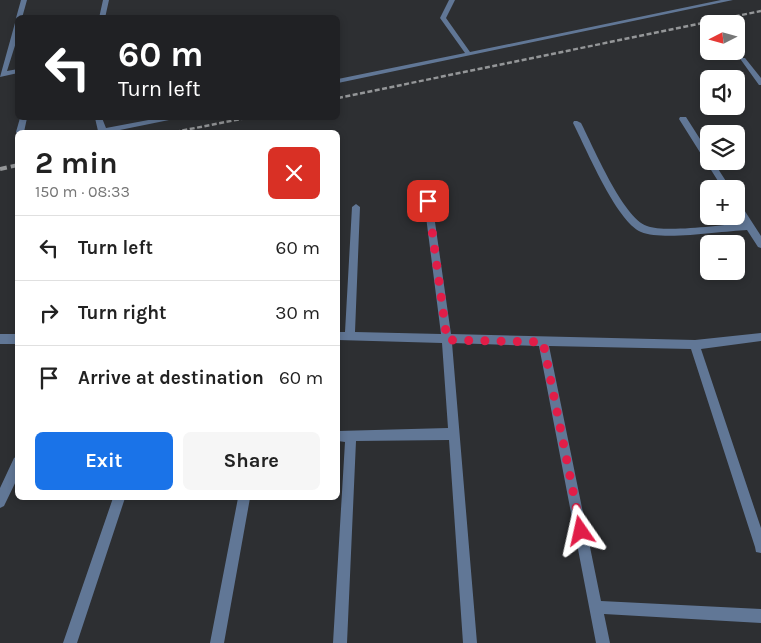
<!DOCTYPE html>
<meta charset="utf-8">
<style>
:root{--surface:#fff;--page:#f6f6f6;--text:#222;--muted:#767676;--line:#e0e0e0;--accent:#1a73e8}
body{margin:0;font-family:Karla,sans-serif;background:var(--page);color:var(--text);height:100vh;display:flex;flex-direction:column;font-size:19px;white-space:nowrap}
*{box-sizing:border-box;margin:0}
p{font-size:16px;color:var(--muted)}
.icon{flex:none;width:28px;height:28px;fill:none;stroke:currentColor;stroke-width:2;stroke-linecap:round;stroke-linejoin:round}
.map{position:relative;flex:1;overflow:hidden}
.drawer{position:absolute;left:15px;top:130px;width:325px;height:370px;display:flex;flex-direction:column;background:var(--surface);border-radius:8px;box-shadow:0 2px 8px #0003}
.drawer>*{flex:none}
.guide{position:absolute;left:15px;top:15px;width:325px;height:105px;border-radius:8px;box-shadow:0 2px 8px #0003;background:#202124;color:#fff;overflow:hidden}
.needle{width:32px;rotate:264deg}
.fabs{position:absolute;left:700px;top:15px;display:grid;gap:10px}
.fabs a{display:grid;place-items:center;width:45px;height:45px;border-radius:8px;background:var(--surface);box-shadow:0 2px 8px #0003;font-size:25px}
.pin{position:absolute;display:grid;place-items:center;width:42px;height:42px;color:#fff;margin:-21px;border-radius:10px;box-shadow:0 2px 8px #0006}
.me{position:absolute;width:55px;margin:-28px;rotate:349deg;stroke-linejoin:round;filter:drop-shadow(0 0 4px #0008)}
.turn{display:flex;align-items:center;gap:18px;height:105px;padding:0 20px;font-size:22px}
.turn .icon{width:65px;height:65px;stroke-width:2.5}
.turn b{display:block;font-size:35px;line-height:42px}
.round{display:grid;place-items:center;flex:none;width:52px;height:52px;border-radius:8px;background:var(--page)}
.head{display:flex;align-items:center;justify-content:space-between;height:85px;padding:0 20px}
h1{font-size:30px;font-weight:700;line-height:38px}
.cta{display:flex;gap:10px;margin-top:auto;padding:10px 20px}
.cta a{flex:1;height:58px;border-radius:8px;background:var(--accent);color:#fff;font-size:20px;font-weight:700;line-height:58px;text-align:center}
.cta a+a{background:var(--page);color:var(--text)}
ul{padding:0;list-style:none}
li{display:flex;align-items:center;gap:15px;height:65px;padding:0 20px;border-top:1px solid var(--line)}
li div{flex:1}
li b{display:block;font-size:19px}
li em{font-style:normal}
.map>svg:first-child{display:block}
</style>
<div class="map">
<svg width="761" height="643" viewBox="0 0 761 643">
<rect width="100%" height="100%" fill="#2d2f32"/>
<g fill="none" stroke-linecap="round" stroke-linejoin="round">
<path fill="#617796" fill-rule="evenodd" d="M21,0H27L22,18H18V19L16,18Z
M103,0H109L105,18H99Z
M449,0H455L446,18L470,52L721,0H733L338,83V79L465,53L440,18Z
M18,21V36L7,71L18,69V73L0,77L15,23Z
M741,58H745L761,78V85H759L741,60Z
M680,117H686L709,153V161H713L731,189H723L679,119Z
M20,118H27L24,132H18V134L16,132Z
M95,118H102L106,128L159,118H173L169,120L110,132L98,131Z
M574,121H577L581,123C593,146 623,218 647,226C665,233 722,225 743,223L736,212V201L739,202L761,236V248L758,247L747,230C722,231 663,241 641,232C616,221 586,148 573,123Z
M428,198L432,201L451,334L695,340L761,333V341L701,349L761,528V553L756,552L755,547L691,349L549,346L601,601L761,609V623L604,614L610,643H596L539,346L452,343L477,643H463L449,440L356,441L347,643H333L345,442L338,441V431L448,428L442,343L338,340V332H345L352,207L356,204L360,207L355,332L441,334L424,201Z
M0,334H18V344H0Z
M18,456V477L4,506L0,508V488L14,458Z
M113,498H125L77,643H63Z
M238,498H250L224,643H210Z"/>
<path stroke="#949698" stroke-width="2.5" stroke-dasharray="5 2.5" stroke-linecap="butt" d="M338,98L761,11
M175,132L246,118"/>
<path stroke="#949698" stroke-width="4" stroke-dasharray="7 4" stroke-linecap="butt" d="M0,169L18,165"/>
</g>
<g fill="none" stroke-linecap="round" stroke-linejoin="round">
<path stroke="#e11d48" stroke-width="9" stroke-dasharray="0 16.2" d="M428,201L447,340L543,342L581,531"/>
</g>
</svg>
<div class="fabs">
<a><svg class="needle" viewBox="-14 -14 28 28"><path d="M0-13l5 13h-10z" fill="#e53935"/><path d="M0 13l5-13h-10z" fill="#767676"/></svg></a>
<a><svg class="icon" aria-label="sound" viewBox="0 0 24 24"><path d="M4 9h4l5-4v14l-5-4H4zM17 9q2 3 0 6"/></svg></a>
<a><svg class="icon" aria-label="layers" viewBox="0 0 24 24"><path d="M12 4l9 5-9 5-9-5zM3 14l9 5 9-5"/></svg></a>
<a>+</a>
<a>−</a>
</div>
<div class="pin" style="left:428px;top:201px;background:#d93025"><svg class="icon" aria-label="arrive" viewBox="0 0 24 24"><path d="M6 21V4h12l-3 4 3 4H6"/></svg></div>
<svg class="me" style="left:581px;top:531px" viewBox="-20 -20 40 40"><path d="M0-17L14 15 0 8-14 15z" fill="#e11d48" stroke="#fff" stroke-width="4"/></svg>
<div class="guide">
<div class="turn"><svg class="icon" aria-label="left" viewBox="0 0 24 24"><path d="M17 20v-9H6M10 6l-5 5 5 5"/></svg><div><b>60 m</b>Turn left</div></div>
</div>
<section class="drawer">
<div class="head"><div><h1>2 min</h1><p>150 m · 08:33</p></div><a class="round" style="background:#d93025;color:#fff"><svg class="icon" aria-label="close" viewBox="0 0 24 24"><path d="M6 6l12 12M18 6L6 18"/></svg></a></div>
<ul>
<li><svg class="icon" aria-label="left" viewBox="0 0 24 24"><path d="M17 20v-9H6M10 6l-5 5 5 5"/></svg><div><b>Turn left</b></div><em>60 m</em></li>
<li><svg class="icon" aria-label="right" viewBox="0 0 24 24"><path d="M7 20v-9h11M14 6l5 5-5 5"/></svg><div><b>Turn right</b></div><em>30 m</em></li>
<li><svg class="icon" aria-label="arrive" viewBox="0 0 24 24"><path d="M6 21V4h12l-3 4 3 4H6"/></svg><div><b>Arrive at destination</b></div><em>60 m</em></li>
</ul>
<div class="cta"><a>Exit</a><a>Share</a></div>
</section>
</div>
